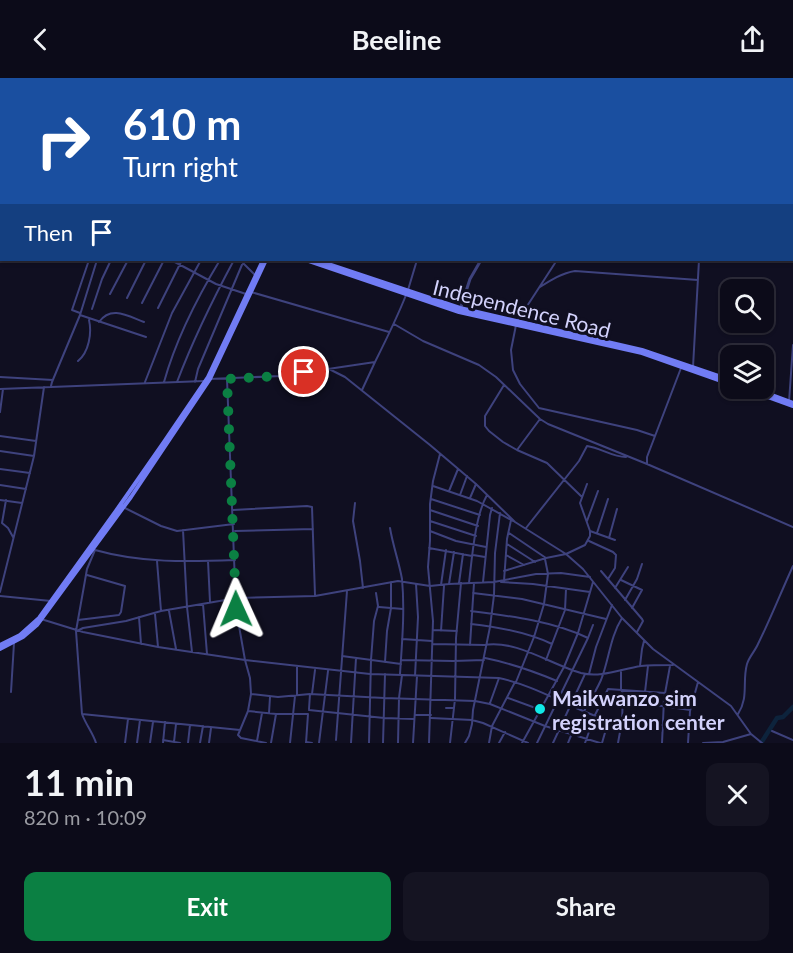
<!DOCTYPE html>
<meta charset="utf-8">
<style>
:root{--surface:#0c0b19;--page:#151422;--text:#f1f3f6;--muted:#9a9ba2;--line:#2c2b38;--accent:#0b8043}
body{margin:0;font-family:Lato,sans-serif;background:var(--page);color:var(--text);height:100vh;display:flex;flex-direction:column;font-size:22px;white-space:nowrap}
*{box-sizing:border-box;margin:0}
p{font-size:20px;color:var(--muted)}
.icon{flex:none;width:33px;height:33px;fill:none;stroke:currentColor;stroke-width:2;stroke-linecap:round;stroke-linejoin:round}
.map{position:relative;height:665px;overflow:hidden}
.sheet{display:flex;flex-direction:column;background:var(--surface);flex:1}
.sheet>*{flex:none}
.guide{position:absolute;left:0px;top:0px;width:794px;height:183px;box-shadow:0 2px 4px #0004,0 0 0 2px var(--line);background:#1a4fa0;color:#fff;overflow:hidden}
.controls{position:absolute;left:720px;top:201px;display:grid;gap:12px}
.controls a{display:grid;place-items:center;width:54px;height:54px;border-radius:12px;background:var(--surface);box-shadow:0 2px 4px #0004,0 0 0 2px var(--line);font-size:30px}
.pin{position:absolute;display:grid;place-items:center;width:51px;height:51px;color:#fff;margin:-26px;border:3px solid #fff;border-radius:50%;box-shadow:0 2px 6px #0007}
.me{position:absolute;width:66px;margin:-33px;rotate:359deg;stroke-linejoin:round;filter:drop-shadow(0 0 4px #0008)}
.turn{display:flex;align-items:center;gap:21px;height:126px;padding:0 24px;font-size:27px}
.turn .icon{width:78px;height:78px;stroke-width:2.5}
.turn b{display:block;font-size:42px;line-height:51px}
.then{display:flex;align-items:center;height:57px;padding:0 24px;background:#0003;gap:12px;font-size:22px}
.round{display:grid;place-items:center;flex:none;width:63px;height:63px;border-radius:12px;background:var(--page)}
.summary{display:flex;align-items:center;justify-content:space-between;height:102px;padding:0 24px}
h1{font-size:36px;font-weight:700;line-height:45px}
.button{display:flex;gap:12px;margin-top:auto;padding:12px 24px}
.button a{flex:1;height:69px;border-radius:12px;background:var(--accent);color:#fff;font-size:24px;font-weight:700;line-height:69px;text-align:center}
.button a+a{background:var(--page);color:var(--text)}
header{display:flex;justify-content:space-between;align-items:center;height:78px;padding:0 24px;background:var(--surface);font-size:27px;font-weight:700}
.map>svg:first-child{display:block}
</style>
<header><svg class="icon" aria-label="back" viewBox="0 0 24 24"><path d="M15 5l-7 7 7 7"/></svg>Beeline<svg class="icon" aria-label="share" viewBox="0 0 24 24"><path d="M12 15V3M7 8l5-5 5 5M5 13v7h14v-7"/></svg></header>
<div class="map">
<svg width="793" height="665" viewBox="0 0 793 665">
<rect width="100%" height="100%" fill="#100f21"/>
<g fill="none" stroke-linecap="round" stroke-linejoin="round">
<path stroke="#0d233c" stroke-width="4.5" d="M761,665L777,640L783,639L793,629"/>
<path stroke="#3e427d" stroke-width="2" d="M19,0V2
M80,0V2
M94,0V2
M108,0V2
M186,0V2
M214,0V2
M228,0L231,2
M294,0L298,2
M382,0L386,2
M55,2V0
M221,2V0
M273,2L274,0
M304,2L305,0
M315,2L316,0
M326,2L327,0
M335,2L336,0
M379,2V0
M404,2L405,0
M430,2L431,0
M474,2L475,0
M670,2L671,0
M710,2V0
M0,54H2
M792,148H793
M171,182L216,206L246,216
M240,182L255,197
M540,209C551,202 562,195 575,193L698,202
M408,212L417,182
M251,214L389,254
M110,216L128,182
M127,220L146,182
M142,225L164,182
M158,230L182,182
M92,231L102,201L111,182
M80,235L72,232L89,182
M80,237L146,259
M518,242L557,182
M99,244C111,227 128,238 144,244
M394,246L423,263L479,287L496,299L540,341L548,346L647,386L793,449
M516,247L511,272L513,292L520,306L539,330L637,352L655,358
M78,283C89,274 92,255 89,242
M693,289L699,182
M327,290L345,299L430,367L476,406L515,444L566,476L583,491L622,540L653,571L731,628L751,656L762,665
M0,299L53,302
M209,301L281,298L375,284C386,262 397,240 406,217
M227,301L236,531L245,582L250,600L251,616L248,633L238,657L241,660L266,665
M145,304L172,235L201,182
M164,304C176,261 197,220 220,182
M177,304C193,262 213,221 234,182
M195,304L198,291L244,182
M504,307L485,338V348L489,353L503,364L517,372L547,385L582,419
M51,308L52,304L80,237L97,182
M0,311L204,303
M362,312L375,284
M789,324L793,267
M0,334L3,311
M0,358L36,363
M517,372L540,341
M0,373L34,378
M647,386V379L681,290
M0,391L30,395
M0,407L26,411
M433,408L477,423L513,443
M449,413L458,391
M460,417L467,398
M470,420L476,406
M431,421L480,437
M0,422L22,425
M6,422L2,445L8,450L13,459
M355,425L353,443L360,483L363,510
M125,430L161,448L177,453L234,446
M233,432L307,428L312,429L315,517
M430,432L478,448
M430,443L476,458
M587,443L598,413
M390,450C393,468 399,484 402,501C405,533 402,565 400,596
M526,450L579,383L587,368C601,370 612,379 626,379
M183,452L187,529L192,574
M235,453L313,451
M430,453L456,463L486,469
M590,453L615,462
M509,455L546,480
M597,455L608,421
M609,460L617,431
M589,463L613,474L616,477L615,490L608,501
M507,466L535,484
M429,470L472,478
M95,472L87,491L76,553L82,636C86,647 93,655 96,665
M95,472C141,485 187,484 235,482
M473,477L485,479
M506,477L524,487
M157,483L161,533
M208,483L210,524
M504,493L546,480L566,476L585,467L590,458V453L580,425L587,406
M601,493L642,541L643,543L637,554
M621,502L642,512L632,530
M504,503L507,461L511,442
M483,504L490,437L492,430
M501,504L533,506L590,514
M459,505L463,476
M469,505C472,480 475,438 487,417
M449,506L454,474
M441,507L446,472
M615,510L628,489
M0,514L34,378L44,309
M473,515L522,521L606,541
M0,518L51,523
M625,522L637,501L642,486
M203,526L207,576
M379,529L403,531
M169,533L176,571
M471,533C510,538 552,543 588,560L537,665
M155,536L158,569
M139,539L141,566
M41,541L83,554L158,569L245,582L370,596L499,600C532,607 562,625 593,637C623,647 658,647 689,648
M78,542L119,537L121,534L125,508L87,497
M471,546C498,549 527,554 552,566L546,582
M433,552L457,553
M77,553L83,550L126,543L161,533L237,520L315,518L398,503L430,508L449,506L494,504L536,496L561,495L590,499
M441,553L444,508
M588,560L593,547
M402,561L432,563
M433,566L484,567C515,561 552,587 581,595C601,600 621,591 641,588C651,587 662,587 673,587
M552,566L565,532L566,511
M470,567L474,505
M342,578L401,586
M485,580C510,585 533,593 557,603
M401,582L453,583L484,582
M385,584L387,553L391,530V504
M640,588L642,571L644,563
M589,596L596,569L612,527
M415,598L418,539L416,506
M516,604L534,559L544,526L548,496L545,481
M11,614L14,565
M645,614L648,588
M251,616L278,619L310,616L384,620L475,623L490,626L545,648L600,665
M312,616L315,592
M297,617V588
M508,620L541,632
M490,625L499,600
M602,625L622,627L663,628L690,632
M446,630H454
M309,631L310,616
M309,632L384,640L414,641
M248,633L276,636H308
M269,635L270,619
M82,636L240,652
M738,636C749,619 742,604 747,586C749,579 755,573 758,566C771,540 781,514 793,488
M415,637H431
M431,640L472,642L483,645L528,665
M772,653L793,662
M163,662L180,665
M336,662L347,513
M257,663L262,635
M174,664L176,646
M306,664L312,665
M125,665L128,641
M137,665L140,642
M150,665L153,644
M163,665L165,644
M188,665L190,647
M200,665L203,648
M209,665L211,650
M271,665L276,636
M290,665L295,618
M306,665L308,636
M319,665L328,593
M351,665L356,580
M369,665L371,582L374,543L378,528L376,515
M383,665L385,596
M398,665L399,620L402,597
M413,665L417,598
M429,665L433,543L428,489L430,463V426L433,403L440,376
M450,665L455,621L456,560L461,505
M465,665L469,658L472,646L473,632L490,549L494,517L495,475L500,435
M489,665L492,648L515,604
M499,665L505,654
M522,665L564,589L578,555L593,504
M553,665L585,596
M568,665C576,643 591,624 601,602C609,582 610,559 622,540
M585,665L595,637L608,611L665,615
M602,665L609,641
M618,665L622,643L623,617L621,611V592
M662,665L664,621L670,588
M688,665L690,633L698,604
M703,665L723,664L751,656"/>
<path stroke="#3e427d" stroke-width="3" d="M155,0V2
M158,0V2
M542,2V0
M0,92H2
M460,232L470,201L481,182"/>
<path stroke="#717cf4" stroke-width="4" d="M348,2L349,0
M352,2L353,0
M306,182L459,234L642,275L730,306
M316,182L460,230L642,272L730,302
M743,310L793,328
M753,310L793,325
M0,567L20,557L39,540L118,430L164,364L208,299L263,182
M0,571L23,559L37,547L131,419L210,301L266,182"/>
</g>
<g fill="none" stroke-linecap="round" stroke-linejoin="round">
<path stroke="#0b8043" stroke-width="10" stroke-dasharray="0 18" d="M236,531L227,301L281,298L304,294"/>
</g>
<circle fill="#11e9e7" stroke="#100f21" stroke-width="2" cx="540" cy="631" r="6"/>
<g text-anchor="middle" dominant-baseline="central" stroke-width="6" stroke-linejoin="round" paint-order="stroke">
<g font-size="21" fill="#d3d2fc" stroke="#100f21">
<text transform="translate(522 230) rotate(14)">Independence Road</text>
</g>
<g font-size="21" font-weight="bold" fill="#d3d2fc" stroke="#100f21" text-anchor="start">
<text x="552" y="619">Maikwanzo sim<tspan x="552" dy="24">registration center</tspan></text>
</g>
</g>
</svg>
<div class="controls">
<a><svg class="icon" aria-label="search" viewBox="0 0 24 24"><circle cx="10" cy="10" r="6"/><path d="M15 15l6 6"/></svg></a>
<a><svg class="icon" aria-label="layers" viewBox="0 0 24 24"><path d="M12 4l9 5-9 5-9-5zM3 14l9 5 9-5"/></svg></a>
</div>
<div class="pin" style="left:304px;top:294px;background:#d93025"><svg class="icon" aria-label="arrive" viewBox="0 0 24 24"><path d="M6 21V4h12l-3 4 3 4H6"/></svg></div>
<svg class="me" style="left:236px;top:531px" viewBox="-20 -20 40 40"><path d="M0-17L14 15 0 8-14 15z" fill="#0b8043" stroke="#fff" stroke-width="4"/></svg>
<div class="guide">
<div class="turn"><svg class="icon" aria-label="right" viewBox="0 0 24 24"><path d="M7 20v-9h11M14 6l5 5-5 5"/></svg><div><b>610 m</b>Turn right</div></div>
<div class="then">Then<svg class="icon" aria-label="arrive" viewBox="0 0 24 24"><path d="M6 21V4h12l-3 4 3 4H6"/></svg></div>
</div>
</div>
<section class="sheet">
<div class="summary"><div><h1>11 min</h1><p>820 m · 10:09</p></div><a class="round"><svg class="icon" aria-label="close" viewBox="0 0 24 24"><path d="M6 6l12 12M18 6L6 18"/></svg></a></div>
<div class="button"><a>Exit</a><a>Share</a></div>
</section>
